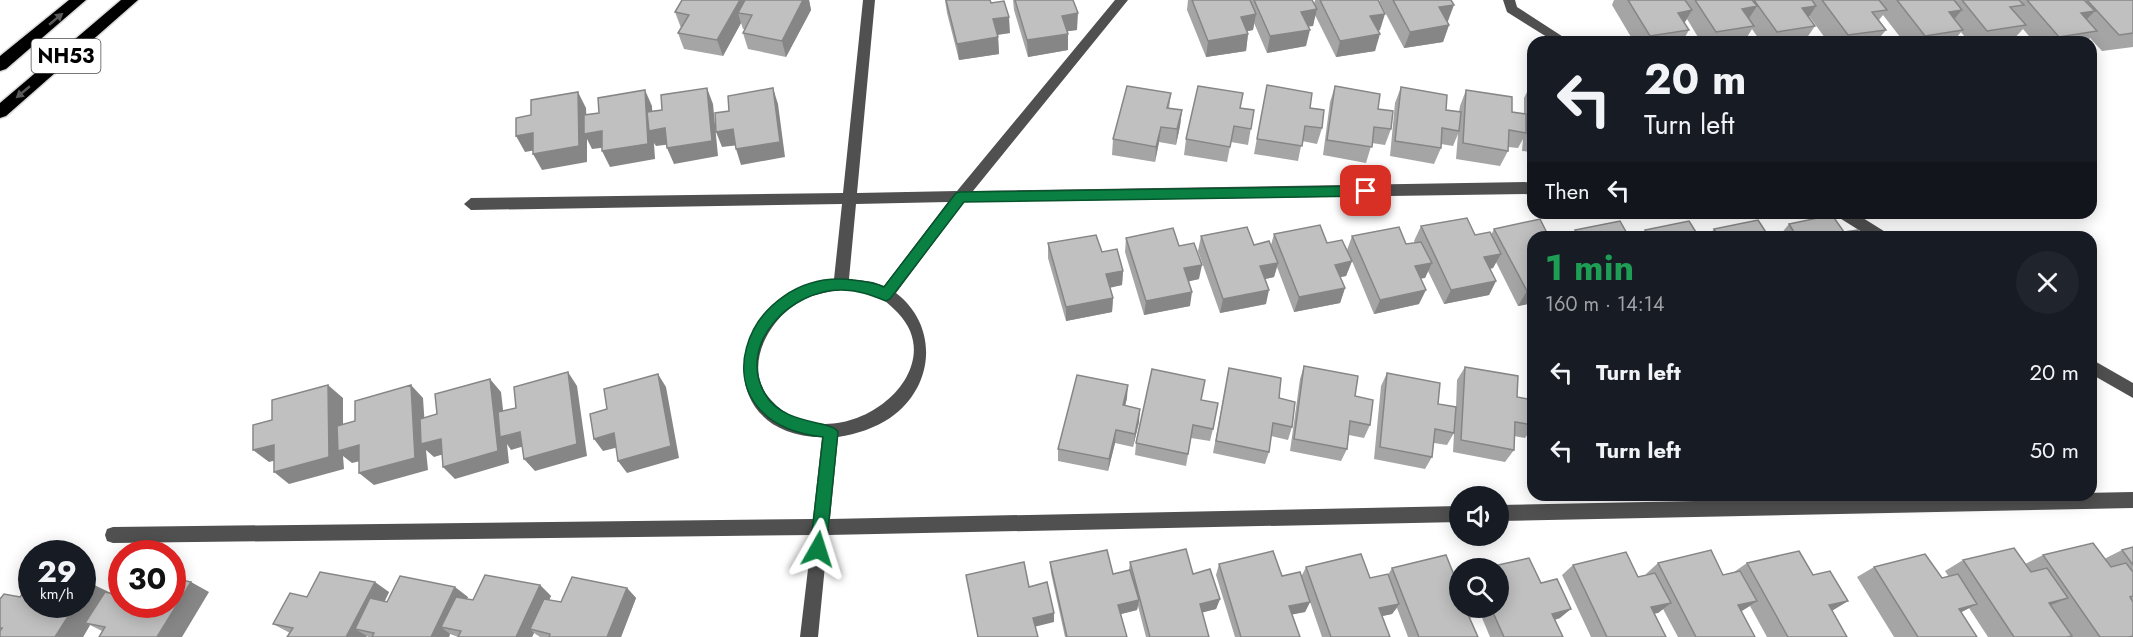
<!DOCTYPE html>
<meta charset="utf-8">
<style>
:root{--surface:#171b24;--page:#20242c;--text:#f1f3f6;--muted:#9ea1a6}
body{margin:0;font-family:Jost,sans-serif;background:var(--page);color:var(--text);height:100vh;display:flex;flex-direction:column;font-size:22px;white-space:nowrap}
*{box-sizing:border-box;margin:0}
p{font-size:20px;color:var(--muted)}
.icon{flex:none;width:33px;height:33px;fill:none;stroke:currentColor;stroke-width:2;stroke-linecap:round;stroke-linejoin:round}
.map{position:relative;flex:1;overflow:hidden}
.side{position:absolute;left:1527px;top:231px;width:570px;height:270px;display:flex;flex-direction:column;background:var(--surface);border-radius:18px;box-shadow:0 3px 15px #0003}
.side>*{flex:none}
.top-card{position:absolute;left:1527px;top:36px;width:570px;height:183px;border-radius:18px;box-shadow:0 3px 15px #0003;background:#171b24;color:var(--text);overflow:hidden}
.tools{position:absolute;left:1449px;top:486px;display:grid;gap:12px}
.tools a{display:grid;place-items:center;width:60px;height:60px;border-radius:50%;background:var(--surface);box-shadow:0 3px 15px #0003;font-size:30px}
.speed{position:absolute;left:18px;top:540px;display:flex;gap:12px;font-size:30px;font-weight:700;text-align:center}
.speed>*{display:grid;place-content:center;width:78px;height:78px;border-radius:50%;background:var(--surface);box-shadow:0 3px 15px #0003;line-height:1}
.speed small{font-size:15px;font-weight:400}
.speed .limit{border:9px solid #d22;background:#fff;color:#111}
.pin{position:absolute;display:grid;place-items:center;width:51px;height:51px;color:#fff;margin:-26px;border-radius:12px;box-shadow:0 3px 9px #0006}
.me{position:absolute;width:66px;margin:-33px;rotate:6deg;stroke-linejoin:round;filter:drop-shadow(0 0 4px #0008)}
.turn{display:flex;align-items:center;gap:21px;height:126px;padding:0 18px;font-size:27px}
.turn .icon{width:78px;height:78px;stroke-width:2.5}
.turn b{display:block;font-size:42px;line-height:51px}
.then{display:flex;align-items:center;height:57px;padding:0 18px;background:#0003;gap:12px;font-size:22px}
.round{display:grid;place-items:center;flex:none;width:63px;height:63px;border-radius:32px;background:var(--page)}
.head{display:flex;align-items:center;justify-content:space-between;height:102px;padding:0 18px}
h1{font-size:36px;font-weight:700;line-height:45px;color:#1e9e55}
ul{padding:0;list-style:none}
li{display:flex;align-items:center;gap:18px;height:78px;padding:0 18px}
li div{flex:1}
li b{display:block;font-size:22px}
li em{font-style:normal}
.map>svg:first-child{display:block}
</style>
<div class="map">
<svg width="2133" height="637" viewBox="0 0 2133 637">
<rect width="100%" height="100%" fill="#fff"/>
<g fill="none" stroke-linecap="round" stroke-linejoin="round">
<defs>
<path id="highway" d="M69,0H86L6,69L0,71V56Z
M121,0H138L6,116L0,118V103Z"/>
</defs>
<use href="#highway" stroke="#dbdbdb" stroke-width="3"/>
<path fill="#505050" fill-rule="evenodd" d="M863,0H875L857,193L957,191L1115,0H1128L973,191L1533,182V194L964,202L896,293C939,326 935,387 890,418C875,428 857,434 838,437L830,519L1460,506V522L828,535L818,637H800L812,535L113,543L107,541L105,535L107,529L113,527L813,519L822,437C711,436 721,296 834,279L842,204L471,210L464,204L471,198L843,193ZM948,202L884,286L873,282L849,279L856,204ZM841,290C851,292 863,291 873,294C882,297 891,306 898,313C958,376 833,468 771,400C741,368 769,318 801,301C814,294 827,292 841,290Z
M1503,0H1515L1517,7L1571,42H1555L1507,12Z
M1836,213H1855L1887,233L1889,237H1870L1838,217Z
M2091,359L2133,383V398L2091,374Z
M2133,492V508L1498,521V505Z"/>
<use href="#highway" fill="#000" fill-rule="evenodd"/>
</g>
<path fill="#a5a5a5" d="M682,0H809L811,10L786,57L748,49L743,33L745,29H743L741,23L723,56L684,49L678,33L681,28L675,12Z
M945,0H990L1010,33L998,35L999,54L959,60L947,13Z
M1013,0H1073L1077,30L1067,31L1068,50L1028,57L1014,10Z
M1188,0H1312L1314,4L1315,0H1378L1380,30L1378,31L1375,51L1336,57L1315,15L1313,26H1308L1306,46L1267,53L1254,23L1253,30L1247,31L1248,34L1246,51L1206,57L1187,10Z
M1380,0H1451L1448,21L1447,22L1449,25L1443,42L1404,48L1379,1Z
M1614,0H2133V47L2102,51L2090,38L2086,42H2034L2023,29L2011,42H1969L1961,32L1953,42H1904L1883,15L1879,20L1886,30L1876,42H1828L1809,16V17L1815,26L1804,42H1761L1752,29L1744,42H1701L1687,19L1684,23L1689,30L1682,42H1634L1612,5Z
M1532,82H1533V152L1522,151L1523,139L1518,148L1508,147V151L1500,166L1456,159L1458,134L1453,146L1441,144V148L1434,164L1390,156L1395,103L1401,87L1446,110L1459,112L1460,106L1466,90L1512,112L1524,114V98Z
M1267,85L1310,108L1322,128L1317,144L1302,141L1298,161L1254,154Z
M1335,86L1391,129L1385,145L1372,143L1366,163L1323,155L1330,102Z
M1171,93L1169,109L1182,110L1180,126L1176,145L1159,142L1155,162L1112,155L1113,139Z
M1240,108L1254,110L1248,145L1231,142L1227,162L1184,155L1186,139Z
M1789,224L1844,232L1864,237H1707L1714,229L1769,237L1780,235Z
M1421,226L1475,235H1491L1494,229L1549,237H1565H1533V303L1518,306L1496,262L1493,268L1490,269L1496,281L1489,295L1444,304L1428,271L1425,278H1421L1419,304L1374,314L1352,261L1346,276L1340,277L1345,288L1340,303L1294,312L1277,267L1274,277L1265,279L1266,304L1220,313L1198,251L1201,236L1254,245H1271L1274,234L1327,243L1347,250L1352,236L1406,244L1415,243L1414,241Z
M1575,230L1629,237H1570Z
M1645,230L1699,237H1636L1641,236Z
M1126,238L1179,246L1199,279L1189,281L1190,306L1144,315L1125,252Z
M1048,243L1102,252L1123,271L1122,285L1110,287L1113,298L1112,312L1066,321L1048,258Z
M1304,366L1355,396L1370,425L1364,438L1349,435L1347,449L1341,461L1290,451L1300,379Z
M1465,367L1517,397L1531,399V386L1533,384V459H1530V431L1525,438L1514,436V450L1505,462L1453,452L1454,433L1447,445L1434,443L1432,457L1425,469L1374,459L1381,386L1387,373L1438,404L1456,407L1457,380Z
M1229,368L1279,398L1292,427L1288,440L1271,436L1269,452L1265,464L1213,453Z
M1127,398L1125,406L1139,422L1133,447L1115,443L1108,471L1058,461V449Z
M1201,400L1213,429L1210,441L1191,438L1186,466L1135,455L1136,443Z
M2133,547V637H1988L1969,608L1961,612L1977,637H1894L1857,577L1874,567L1942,578L1949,577L1945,571L1963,560L2025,564L2043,555L2104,559L2122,550Z
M1050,562L1113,574L1129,570L1130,562L1193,574L1220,599L1216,609L1202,612L1209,637H1146L1138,606L1137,610L1121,614L1127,637H1065L1051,573Z
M1658,563L1723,575L1734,572L1747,563L1813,575L1848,601L1832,611L1847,637H1767L1750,606L1741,611L1755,637H1678L1663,609L1658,613H1654L1666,637H1591L1562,575L1573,565L1638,577L1646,575V574Z
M1219,564L1282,576L1301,577L1306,567L1370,578L1388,575L1392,568L1460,608H1498L1541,583L1560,618L1555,620L1563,637H1490L1480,613L1478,616L1469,618L1478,637H1408L1397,608L1392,614L1382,616L1390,637H1322L1310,602L1305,612L1292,614L1300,637H1235L1216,575Z
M540,585L551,596L549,600L561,602L627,588L636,598L621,637H540L534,633L532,637H458L450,634L449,637H368L367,636L366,637H287L290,633L273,624L307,597L389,592L385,601L468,597L467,599L473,600Z
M209,592L102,631L90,625L83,637H0V599L111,593L122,596Z"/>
<path fill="#868686" d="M740,0H747L738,13L741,23L723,56L717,40Z
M803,0H809L811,10L786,57L782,41Z
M1454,5L1448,21L1433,24L1439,7Z
M1757,6L1746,23L1742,9Z
M1816,6L1805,23L1802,8Z
M1317,9L1313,26L1298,28L1301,12Z
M1692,10L1682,27L1678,13Z
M1962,10L1948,26L1949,12Z
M2095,11L2079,27L2081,13Z
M1078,13L1077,30L1062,32V16Z
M1256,14L1253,30L1238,33L1241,17Z
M1385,14L1380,30L1366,33L1370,16Z
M1009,17L1010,33L994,35L993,19Z
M1449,25L1443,42L1404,48L1410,32Z
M1310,30L1306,46L1267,53L1270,36Z
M1068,34V50L1028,57L1027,40Z
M1248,34L1246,51L1206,57L1208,41Z
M1380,34L1375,51L1336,57L1340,41Z
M998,37L999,54L959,60L957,44Z
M707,88L713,104L718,156L674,164L667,148Z
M773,88L778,104L785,157L741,165L736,149Z
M645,90L652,106L653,130L665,128L672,144L656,146L654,143L655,159L610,167L602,151Z
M578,92L586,108L587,133L602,131L609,147L592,149L587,139V162L542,170L533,154Z
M1182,110L1180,126L1176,145L1177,129Z
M1161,127L1159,142L1155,162L1156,147Z
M733,129L739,145L722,147L716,132Z
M533,133L542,149L525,152L516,136Z
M1501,254L1493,268L1477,271L1484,257Z
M1352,261L1346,276L1330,279L1335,265Z
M1278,263L1274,277L1257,281L1260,266Z
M1432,263L1425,278L1408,281L1415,266Z
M1202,265L1199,279L1182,283L1184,268Z
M1123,271L1122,285L1105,289L1106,274Z
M1496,281L1489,295L1444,304L1451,290Z
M1345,288L1340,303L1294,312L1299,297Z
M1269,290L1266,304L1220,313L1223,299Z
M1426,290L1419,304L1374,314L1380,300Z
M1533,290V303L1518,306L1527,291Z
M1192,292L1190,306L1144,315L1146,301Z
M1113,298L1112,312L1066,321V307Z
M568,372L577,386L587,456L535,471L524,459Z
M658,374L666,387L679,458L627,473L618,461Z
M490,379L501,392L506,436L520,432L531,444L511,450L507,444L509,463L455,479L443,467Z
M328,385L343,398V450L359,445L373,458L352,463L343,456L344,469L289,484L274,472Z
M411,385L423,398L426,443L441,439L454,451L434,457L426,450L428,470L374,485L359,473Z
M1128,385L1127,398L1122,418L1123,405Z
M1140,409L1139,422L1133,447L1135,434Z
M1116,430L1115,443L1108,471L1109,459Z
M614,433L623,446L603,451L594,439Z
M274,445L289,457L269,462L253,450Z
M191,582L209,592L182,637H157Z
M375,582L389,592L369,632L355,629L367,636L366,637H346Z
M90,583L111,593L85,623L90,625L83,637H55L76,604H82V595Z
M540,585L551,596L535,630L530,629L534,633L532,637H516Z
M455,587L468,597L452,630L441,627L450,634L449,637H431Z
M627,588L636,598L621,637H607Z
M2068,598L2046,607L2049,603Z
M1220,599L1216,609L1197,614L1200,604Z
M1139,600L1137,610L1117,615L1118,605Z
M1757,601L1742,611L1724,615L1738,605Z
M1848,601L1831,611L1829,605Z
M1310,602L1305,612L1285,616L1289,606Z
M1671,603L1658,613L1639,617L1651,607Z
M1399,604L1392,614L1373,618L1379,608Z
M1977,604L1958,614L1959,609Z
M1480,608H1486L1478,616L1458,620L1466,610Z
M1571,609L1560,618L1541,623L1552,614Z
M1054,613V622L1034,627L1033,618Z"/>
<path fill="#c0c0c0" stroke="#868686" stroke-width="1.5" d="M682,0H740L717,40L678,33L689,15L675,12Z
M745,0H803L782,41L743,33L752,15L738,13Z
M946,0H990L991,3L1004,1L1009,17L993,19L998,37L957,44Z
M1015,0H1073L1078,13L1062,16L1068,34L1027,40Z
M1192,0H1250L1256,14L1241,17L1248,34L1208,41Z
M1254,0H1312L1317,9L1301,12L1310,30L1270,36Z
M1320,0H1378L1385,14L1370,16L1380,34L1340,41Z
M1393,0H1451L1454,5L1439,7L1449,25L1410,32Z
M1628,0H1685L1692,10L1678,13L1689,30L1650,36Z
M1695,0H1752L1757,6L1742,9L1754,26L1716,32Z
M1754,0H1812L1816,6L1802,8L1815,26L1777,32Z
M1822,0H1879L1887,10L1872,12L1886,30L1848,35Z
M1897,0H1954L1962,10L1949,12L1963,30L1925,36Z
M1962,0H2019L2024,5L2010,7L2026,25L1987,31Z
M2027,0H2084L2095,11L2081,13L2097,31L2059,37Z
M2087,0H2133V33L2119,35Z
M1532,82H1533V135H1530Z
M1267,85L1312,93L1310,108L1324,110L1322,128L1305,126L1302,146L1257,139Z
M1127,86L1171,93L1167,108L1182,110L1177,129L1161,127L1156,147L1113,139Z
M1198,86L1243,93L1240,108L1254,110L1251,129L1234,126L1230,147L1186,139Z
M1335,86L1380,94L1378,109L1393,111L1391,129L1374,127L1372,147L1327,140Z
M1401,87L1447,95L1446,110L1461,112L1459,131L1442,128L1441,148L1395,141Z
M707,88L712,141L667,148L665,128L649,131L647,112L662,110L661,95Z
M773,88L780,142L736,149L733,129L716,132L715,113L729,111L728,96Z
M645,90L648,144L602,151V131L584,134V115L599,113L598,98Z
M1466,90L1512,97V112L1526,114V133L1509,130L1508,151L1463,143Z
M578,92L579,146L533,154V133L516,136V118L531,115V100Z
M1832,215L1844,232L1858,230L1864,237H1797L1789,224Z
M1467,218L1475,235L1490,232L1501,254L1484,257L1496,281L1451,290L1421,226Z
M1540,219L1549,237L1563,234L1565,237H1533V290L1527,291L1494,229Z
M1758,220L1769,237L1784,234L1786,237H1719L1714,229Z
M1620,221L1629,237H1579L1575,230Z
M1689,221L1699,237H1649L1645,230Z
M1320,225L1327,243L1342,240L1352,261L1335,265L1345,288L1299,297L1274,234Z
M1247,227L1254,245L1269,241L1278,263L1260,266L1269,290L1223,299L1201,236Z
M1399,227L1406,244L1421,242L1432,263L1415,266L1426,290L1380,300L1352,236Z
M1173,228L1179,246L1194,243L1202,265L1184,268L1192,292L1146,301L1126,238Z
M1096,235L1102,252L1117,249L1123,271L1106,274L1113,298L1066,307L1048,243Z
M1304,366L1358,376L1355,396L1373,400L1370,425L1350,421L1347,449L1294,439Z
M1465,367L1518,376L1517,397L1533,400V425L1515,422L1514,450L1461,440Z
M1229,368L1281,378L1279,398L1295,402L1292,427L1273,423L1269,452L1216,441Z
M1152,369L1205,380L1201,400L1218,403L1213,429L1193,425L1188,454L1136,443Z
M568,372L577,444L524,459L520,432L500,437L498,412L516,408L514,387Z
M1387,373L1440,383L1438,404L1456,407L1454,433L1435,429L1432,457L1380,447Z
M658,374L671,446L618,461L614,433L594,439L590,414L607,409L604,389Z
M1077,375L1128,385L1123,405L1140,409L1135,434L1116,430L1109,459L1058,449Z
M490,379L498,451L443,467L441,439L421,444L420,419L437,414L435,394Z
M328,385L329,457L274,472V445L253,450V425L272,420V400Z
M411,385L415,458L359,473V445L338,451L337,426L355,421V401Z
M2091,396L2095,412L2091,411Z
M2093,543L2111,567L2126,563L2133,572V596L2130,597L2133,602V636L2129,637H2100L2043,555Z
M2133,547V565L2122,550Z
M2014,548L2031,572L2047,568L2068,598L2049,603L2072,636L2067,637H2014L1963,560Z
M1186,549L1193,574L1210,569L1220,599L1200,604L1209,637H1150L1130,562Z
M1107,550L1113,574L1130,570L1139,600L1118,605L1127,637H1067L1050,562Z
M1711,550L1723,575L1740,571L1757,601L1738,605L1755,637H1696L1658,563Z
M1273,551L1282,576L1300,572L1310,602L1289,606L1300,637H1241L1219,564Z
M1799,551L1813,575L1830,571L1848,601L1829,605L1847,637H1788L1747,563Z
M1626,552L1638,577L1655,573L1671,603L1651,607L1666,637H1607L1573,565Z
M1361,554L1370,578L1388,574L1399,604L1379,608L1390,637H1331L1306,567Z
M1925,554L1942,578L1958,574L1977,604L1959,609L1977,637H1918L1874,567Z
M1446,555L1456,580L1460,579V608H1480L1466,610L1478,637H1419L1392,568Z
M1529,558L1541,583L1557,579L1571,609L1552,614L1563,637H1504L1491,608H1498V568H1485Z
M1024,562L1029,587L1047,582L1054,613L1033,618L1038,637H978L966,575Z
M320,572L375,582L346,637H287L293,628L273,624L290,593L307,597Z
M485,575L540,585L516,637H458L461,631L441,627L456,597L473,600Z
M400,576L455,587L431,637H372L374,633L355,629L370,598L387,602Z
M572,577L627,588L607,637H549L550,634L530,629L544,599L561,602Z
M172,578L191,582L157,637H99L105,627L85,623L105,592L122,596V604H172Z
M32,581V604H76L55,637H0V631L2,628H0V599L4,594L20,597Z
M82,582L90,583L82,595Z"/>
<defs><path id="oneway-solid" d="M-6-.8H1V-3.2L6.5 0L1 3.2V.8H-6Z" transform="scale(1.5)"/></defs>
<g fill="#595959">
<use href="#oneway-solid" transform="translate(56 19) rotate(-40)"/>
<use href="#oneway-solid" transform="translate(23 92) rotate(140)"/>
</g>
<path fill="#0b8043" stroke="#07532c" stroke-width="1.5" d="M1366,186L1372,191L1366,196L964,202L890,299L886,301C871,295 858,290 842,290C791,289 736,344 765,394C783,426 833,420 838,432L826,549L824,554L818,556L813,554L810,549L823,437C688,422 744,266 853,280C864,281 874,282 884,287L956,193L960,192Z"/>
<g text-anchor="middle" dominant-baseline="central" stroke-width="6" stroke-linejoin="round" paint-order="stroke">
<rect fill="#fff" stroke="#4c4c4c" stroke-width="1.5" x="31.5" y="39" width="69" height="34" rx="4.5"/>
<g font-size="20" font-weight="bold" fill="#000">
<text x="66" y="56">NH53</text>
</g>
</g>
</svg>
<div class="tools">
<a><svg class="icon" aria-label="sound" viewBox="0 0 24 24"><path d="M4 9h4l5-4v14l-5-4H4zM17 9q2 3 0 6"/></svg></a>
<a><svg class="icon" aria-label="search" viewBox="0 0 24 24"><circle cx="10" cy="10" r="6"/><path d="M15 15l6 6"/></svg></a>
</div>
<div class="speed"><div>29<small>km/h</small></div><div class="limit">30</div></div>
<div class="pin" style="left:1366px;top:191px;background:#d93025"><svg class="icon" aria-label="arrive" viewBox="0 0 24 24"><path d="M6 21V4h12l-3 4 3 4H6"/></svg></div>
<svg class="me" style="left:818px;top:549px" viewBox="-20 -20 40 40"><path d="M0-17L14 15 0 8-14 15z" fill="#0b8043" stroke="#fff" stroke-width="4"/></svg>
<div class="top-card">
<div class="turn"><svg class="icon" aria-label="left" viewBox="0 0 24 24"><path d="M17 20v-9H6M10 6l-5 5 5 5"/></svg><div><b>20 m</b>Turn left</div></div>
<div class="then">Then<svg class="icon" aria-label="left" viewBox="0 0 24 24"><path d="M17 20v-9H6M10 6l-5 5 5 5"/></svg></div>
</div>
<section class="side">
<div class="head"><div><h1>1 min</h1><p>160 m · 14:14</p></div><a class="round"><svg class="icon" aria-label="close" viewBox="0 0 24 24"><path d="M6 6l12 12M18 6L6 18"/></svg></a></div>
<ul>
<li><svg class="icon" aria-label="left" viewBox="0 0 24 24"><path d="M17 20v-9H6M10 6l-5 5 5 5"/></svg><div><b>Turn left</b></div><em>20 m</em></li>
<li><svg class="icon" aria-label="left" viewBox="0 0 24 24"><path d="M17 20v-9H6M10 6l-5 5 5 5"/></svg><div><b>Turn left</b></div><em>50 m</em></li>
</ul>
</section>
</div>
